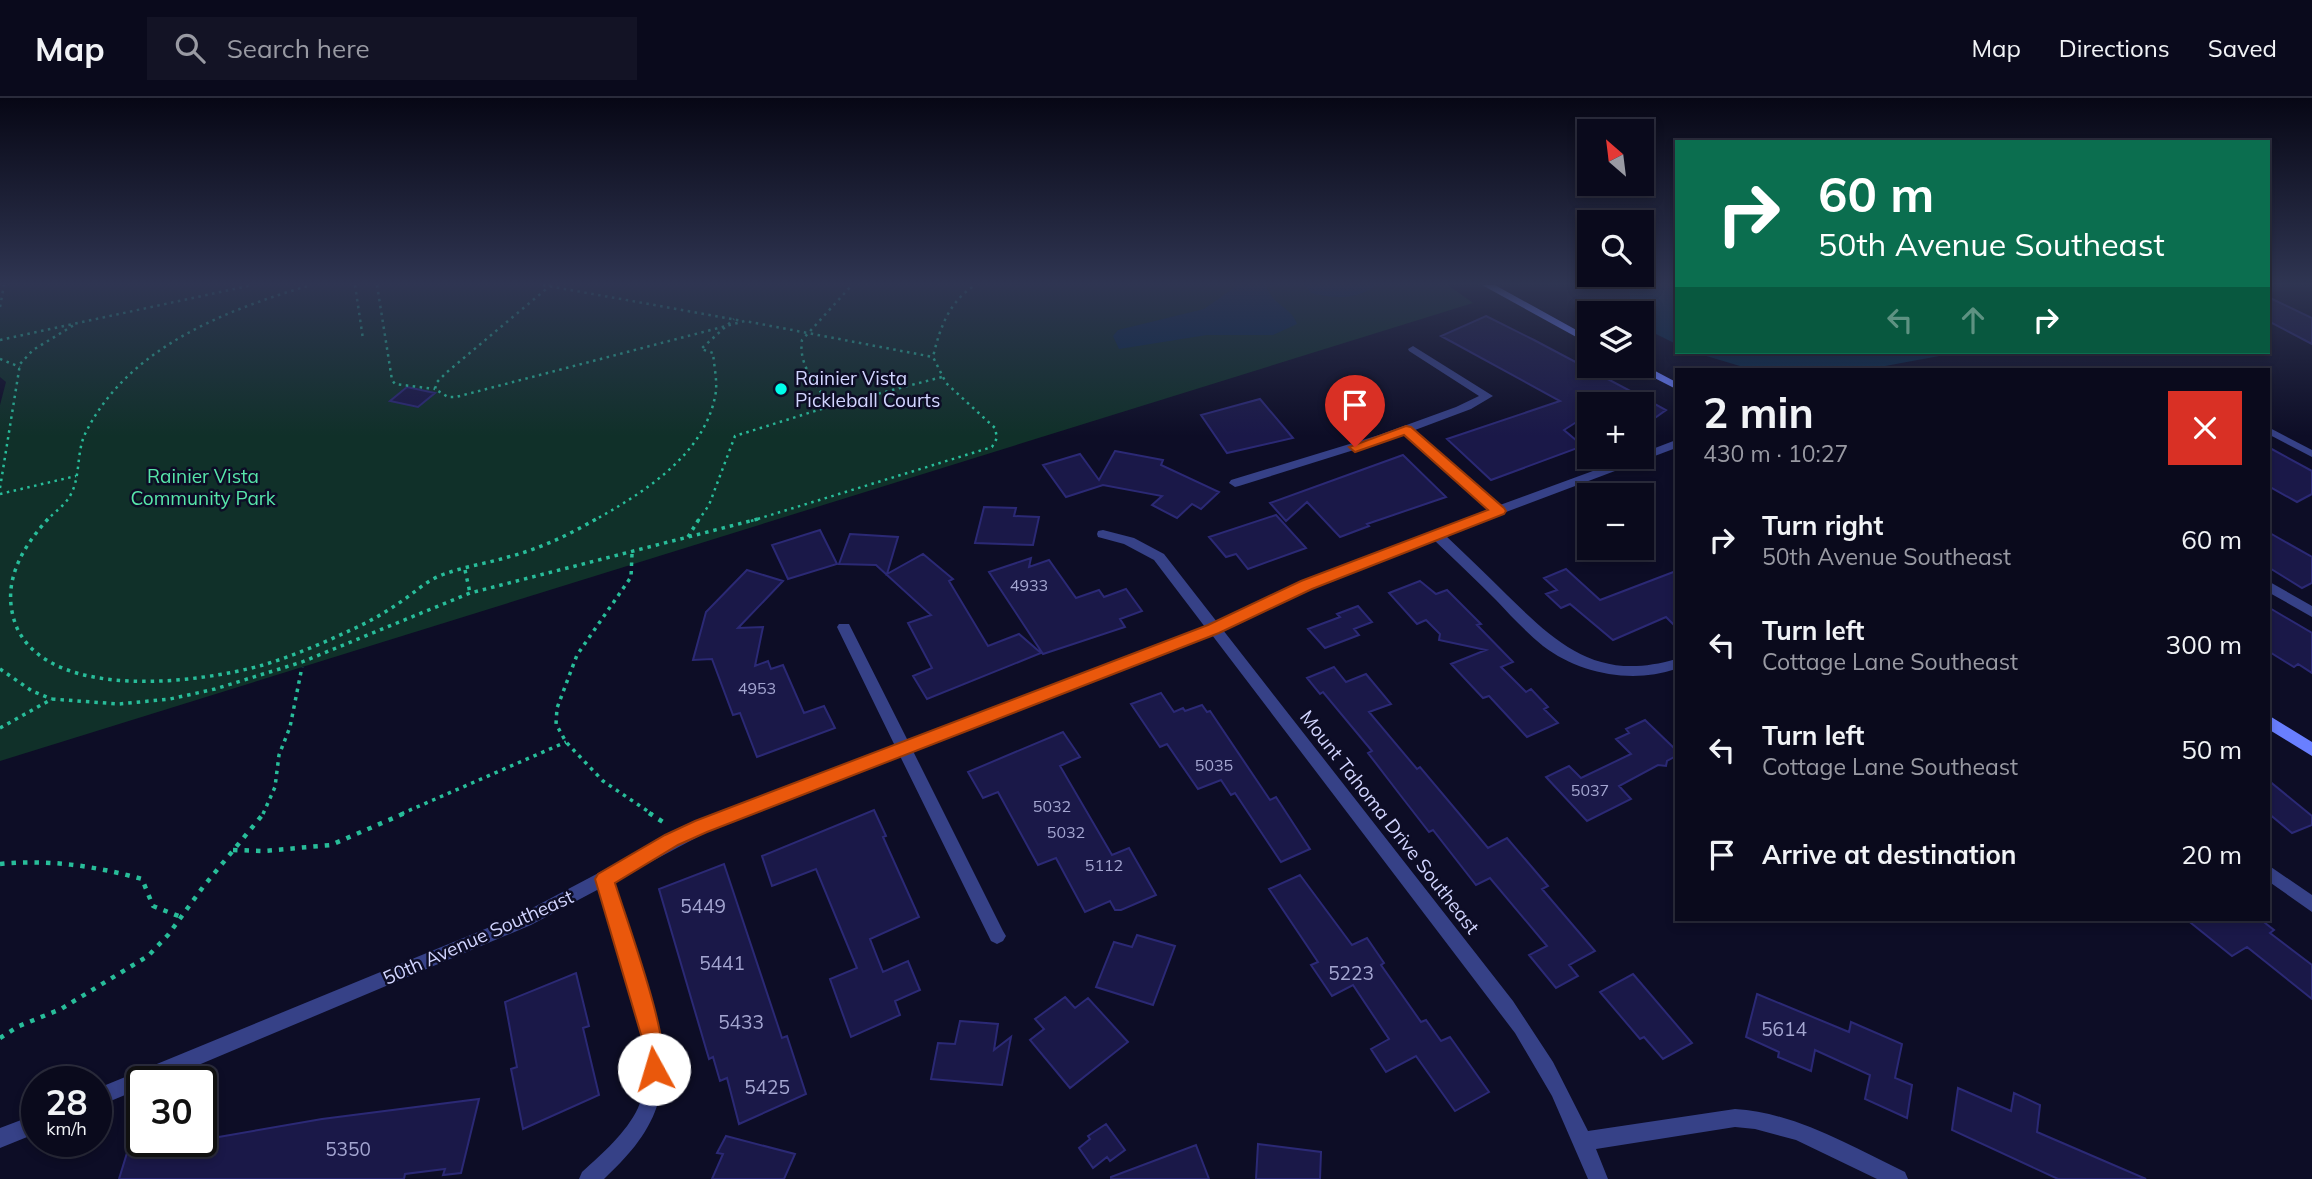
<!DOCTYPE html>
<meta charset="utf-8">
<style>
:root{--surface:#0a0a1c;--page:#131325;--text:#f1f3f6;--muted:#999aa3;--line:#2a2b3b}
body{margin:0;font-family:Mulish,sans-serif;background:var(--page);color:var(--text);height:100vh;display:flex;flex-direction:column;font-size:26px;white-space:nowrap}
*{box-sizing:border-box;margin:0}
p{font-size:23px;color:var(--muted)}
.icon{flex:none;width:38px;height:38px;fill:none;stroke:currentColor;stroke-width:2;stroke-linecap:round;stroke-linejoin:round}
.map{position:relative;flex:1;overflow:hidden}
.side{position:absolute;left:1675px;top:270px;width:595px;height:553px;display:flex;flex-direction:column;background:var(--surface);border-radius:0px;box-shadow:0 4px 10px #0003,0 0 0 2px var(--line)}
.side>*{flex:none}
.banner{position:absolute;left:1675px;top:42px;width:595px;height:214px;border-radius:0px;box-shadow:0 4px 10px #0003,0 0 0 2px var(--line);background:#0b6e4f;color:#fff;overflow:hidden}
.needle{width:46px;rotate:332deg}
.buttons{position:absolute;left:1577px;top:21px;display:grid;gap:14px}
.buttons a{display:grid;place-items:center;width:77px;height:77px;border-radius:0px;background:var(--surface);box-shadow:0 4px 10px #0003,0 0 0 2px var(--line);font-size:35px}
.speed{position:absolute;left:21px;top:968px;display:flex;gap:14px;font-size:35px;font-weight:700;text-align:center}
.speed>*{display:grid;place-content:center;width:91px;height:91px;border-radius:50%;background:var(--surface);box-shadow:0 4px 10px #0003,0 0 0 2px var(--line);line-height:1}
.speed small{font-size:18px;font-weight:400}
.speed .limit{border:4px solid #111;border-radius:10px;background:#fff;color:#111}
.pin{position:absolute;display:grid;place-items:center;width:60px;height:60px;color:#fff;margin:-72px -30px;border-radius:50% 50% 50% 0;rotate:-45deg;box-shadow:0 0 7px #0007}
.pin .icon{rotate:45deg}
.me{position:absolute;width:77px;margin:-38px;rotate:354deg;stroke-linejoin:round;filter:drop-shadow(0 0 5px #0008)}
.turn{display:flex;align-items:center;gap:24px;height:147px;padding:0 28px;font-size:32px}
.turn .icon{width:91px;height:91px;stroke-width:2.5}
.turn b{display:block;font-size:49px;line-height:60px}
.lanes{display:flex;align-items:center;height:66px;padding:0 28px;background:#0003;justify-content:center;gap:35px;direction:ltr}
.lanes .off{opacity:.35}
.round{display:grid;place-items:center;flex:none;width:74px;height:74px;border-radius:0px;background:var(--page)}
.head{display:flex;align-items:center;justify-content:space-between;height:119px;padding:0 28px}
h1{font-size:42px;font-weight:700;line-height:52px}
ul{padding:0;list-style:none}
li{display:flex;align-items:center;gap:21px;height:105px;padding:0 28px}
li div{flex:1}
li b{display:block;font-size:26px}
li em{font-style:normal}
header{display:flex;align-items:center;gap:42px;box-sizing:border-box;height:98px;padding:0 35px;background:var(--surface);border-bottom:2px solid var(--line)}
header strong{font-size:33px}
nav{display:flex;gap:38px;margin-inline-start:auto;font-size:24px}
.search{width:490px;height:63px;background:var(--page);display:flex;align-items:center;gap:18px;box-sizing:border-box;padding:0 24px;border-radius:0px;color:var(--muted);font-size:26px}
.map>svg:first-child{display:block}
</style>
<header>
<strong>Map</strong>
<div class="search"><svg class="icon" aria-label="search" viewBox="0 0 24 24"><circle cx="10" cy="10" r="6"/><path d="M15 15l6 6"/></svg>Search here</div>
<nav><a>Map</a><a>Directions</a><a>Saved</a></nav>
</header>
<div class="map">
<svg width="2312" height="1081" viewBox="0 0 2312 1081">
<rect width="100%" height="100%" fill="#0d0d26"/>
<path fill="#103029" d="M0,187H1448L1473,205L0,663V307L6,284L0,279Z"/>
<path fill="#092b49" d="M1238,187H1266C1272,208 1291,208 1297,226L1273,237H1207L1119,251L1113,238L1118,232L1204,211Z
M1305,187H1376C1357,202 1335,201 1311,195Z
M1629,187H1676V246L1642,229V215H1631Z
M1693,254H1961L1869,271H1750Z"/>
<path fill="#1a1848" stroke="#2b2975" stroke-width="2" d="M2268,199L2312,220V246L2268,223Z
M1486,218L1534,242L1638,297L1621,306H1589V316L1564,332L1583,348L1491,382L1447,341L1560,303L1441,238Z
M407,289L435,295L418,309L390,303Z
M1642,299L1666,312L1642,329Z
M1260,301L1293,340L1227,355L1201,317Z
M2268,349L2312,373V396L2297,404L2268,388Z
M1115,353L1163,362L1161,367L1219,394L1201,411L1192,406L1177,420L1152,407L1162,398L1103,387L1066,399L1043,367L1080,356L1099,382Z
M1403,357L1446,399L1367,426L1369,428L1340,439L1307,404L1286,423L1270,405Z
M984,409L1016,410L1014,418L1039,419L1033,447L975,445Z
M1276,417L1306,450L1248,471L1236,456L1226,459L1209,439Z
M820,432L837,466L788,481L772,447Z
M2268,434L2312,459V485L2302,490L2268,469Z
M850,436L898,439L887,476L923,456L953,481L949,483L988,548L1019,536L1041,555L927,601L913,578L932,570L908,525L931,517L876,467L839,466Z
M1031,460L1029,469L1049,462L1076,500L1099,492L1104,499L1126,491L1142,513L1120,521L1125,529L1043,556L989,474Z
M1566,471L1600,502L1676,473V529L1666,519L1613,542L1570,506L1561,510L1546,496L1557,492L1544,480Z
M747,472L783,483L738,530L763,529L755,568L768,563L771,571L783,567L804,615L824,608L835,630L757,659L740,615L733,617L712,561L693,562L706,514Z
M1420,483L1436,496L1447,492L1481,526L1477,527L1513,564L1501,569L1526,594L1531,591L1548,609L1544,611L1558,625L1527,639L1489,598L1483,600L1451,566L1486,552L1439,542L1440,536L1426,522L1417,526L1389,495Z
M1358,508L1372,524L1354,531L1359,537L1325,550L1308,531L1340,519L1337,516Z
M2268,509L2312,535V575L2298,566L2294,569L2268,553Z
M1334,569L1346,584L1366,576L1391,606L1369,614L1417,671L1420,669L1488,750L1507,740L1548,788L1542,791L1595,853L1569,867L1578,878L1556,890L1529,857L1547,848L1490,780L1476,787L1433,732L1429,734L1401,698L1368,655L1372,653L1323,594L1320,596L1307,580Z
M1161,595L1174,614L1183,610L1185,613L1202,607L1207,614L1210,613L1270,702L1276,699L1310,751L1281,764L1235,695L1231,697L1221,682L1198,691L1167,646L1160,649L1131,606Z
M1645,622L1676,652V658L1667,663L1666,668L1658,667L1619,688L1631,701L1587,723L1546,679L1569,668L1581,680L1631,656L1616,641L1629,635L1626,631Z
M1063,634L1080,659L1060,668L1112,757L1129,750L1156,797L1121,812H1115L1110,803L1085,814L1056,760L1038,767L998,694L983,700L968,674Z
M2268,682L2312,718V727L2292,735L2268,715Z
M874,712L886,738L883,739L919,819L870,841L883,874L908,863L920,892L895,903L900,917L851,939L830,881L857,870L816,771L772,788L762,758Z
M724,766L782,940L787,938L806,996L739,1026L727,980L720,983L713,959L709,961L659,791Z
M1300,777L1352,847L1367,840L1384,865L1381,867L1421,924L1426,922L1441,943L1450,939L1489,994L1455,1013L1416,958L1386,974L1371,951L1389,941L1353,887L1332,898L1311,867L1318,864L1269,791Z
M2186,821H2260L2274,832L2270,835L2312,867V901L2247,849L2232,858Z
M1137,837L1175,848L1153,907L1096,889L1114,844L1132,849Z
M576,875L589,928L583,930L599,997L523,1031L511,971L517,969L505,904Z
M1633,876L1692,945L1663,961L1644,939L1640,941L1600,894Z
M1757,896L1849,934L1851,924L1902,946L1895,980L1912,987L1907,1020L1865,1001L1870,977L1815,952L1811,973L1778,959L1779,954L1746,939Z
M1065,899L1075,910L1088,900L1128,944L1070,990L1030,942L1044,931L1035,921Z
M960,923L998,926L994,952L1011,939L1002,987L931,981L938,945L955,946Z
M1958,990L2011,1013L2014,995L2040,1007L2037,1034L2146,1081H2058L1952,1032Z
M479,1001L461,1075L443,1077L445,1071L405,1076L404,1081H119L127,1055L322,1021Z
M1106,1026L1125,1052L1110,1063L1107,1059L1093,1070L1079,1050L1090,1041L1088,1038Z
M726,1038L795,1056L784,1081H712L723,1056L717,1055Z
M1258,1046L1321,1054L1320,1081H1256Z
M1196,1047L1209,1081H1111V1079Z"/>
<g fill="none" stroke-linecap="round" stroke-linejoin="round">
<path stroke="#28bd9a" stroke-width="2.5" stroke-dasharray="2.5 4.5" stroke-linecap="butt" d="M355,187L363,241
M377,187L392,282L395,286L435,291
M543,187L743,223
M551,187L447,274L437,284L435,291L448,299H456L745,223L933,259
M0,209L4,187
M0,242L252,187
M0,261L20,269
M831,308L942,279
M0,390L20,266L33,252L74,227
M0,396L76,378
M46,423C54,414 66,407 71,396C81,377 76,353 86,334C128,250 225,212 311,187
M593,423C643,395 707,356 716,293C717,281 714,267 713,255L701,251L734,221
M698,423L709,407L735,338L831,308C817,288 798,268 802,242L852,187
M751,423L992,349L997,340L995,330L946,285L933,259C940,229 949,204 975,187"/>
<path stroke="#28bd9a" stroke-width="3.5" stroke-dasharray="3.5 5" stroke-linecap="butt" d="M48,421C19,453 0,489 17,530C52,604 199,585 263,567C293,558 323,545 351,532C369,524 386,514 402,503C414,495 424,485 437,479C460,469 485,466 508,459C539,451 569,437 596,421
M688,439L699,421
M632,456L631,479L577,557L557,610L556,626L566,644L603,683L652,716
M465,472L470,495
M0,571L32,593L52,601
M0,630L52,601L119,606L170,601L215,591L302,564L470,495L758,421
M263,716L275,689L279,657L290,629L302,569
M401,716L566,644"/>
<path stroke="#28bd9a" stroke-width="4.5" stroke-dasharray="4.5 7" stroke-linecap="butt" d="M649,715L666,726
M233,752L264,753L331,747L405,715
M0,766C49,761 95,768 142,781L153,808L181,819
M0,940L19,928L61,911L148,858L168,837L203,789L264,715"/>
<path fill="#364187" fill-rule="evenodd" d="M2268,329L2312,352V359L2268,336Z"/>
<path fill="#364187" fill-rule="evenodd" d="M1413,248L1493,298L1471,311L1415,332L1500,407L1631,359H1642V355L1676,342V350L1445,437C1466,457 1487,477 1507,497C1559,548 1599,584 1676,561V571C1632,586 1580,576 1543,548C1526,534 1511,518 1496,502C1476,482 1455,462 1434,442L1312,490L1223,532L1513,903L1553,964L1588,1033L1735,1011C1797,1015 1850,1048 1905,1074L1908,1081H1877L1796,1042L1755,1031L1735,1029L1596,1051L1608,1081H1588L1552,998L1515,935L1212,537L913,653L1003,833L1006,838L1003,843L997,846L991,843L900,658L707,734L613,784C632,842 678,948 657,1008C647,1038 626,1060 604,1081H579L582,1074C603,1055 626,1035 638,1010C661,957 615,844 599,791L531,827L158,984H142V990L96,1009V991L519,817L695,724L895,648L837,529L839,526H849L908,643L1205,529L1154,462L1124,446L1098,439L1097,436L1098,433L1103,432L1134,440L1164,456L1217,524L1302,484L1489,411L1405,336L1239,388L1235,389L1229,385L1231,382L1379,337L1456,309L1479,298L1409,253L1408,251Z
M2268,483L2312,508V519L2268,494Z
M2268,767L2312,797V814L2268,783Z
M37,1016V1035L0,1050V1030Z"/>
<path fill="#697fff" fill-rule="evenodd" d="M1482,187H1495L1589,239V246Z
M1642,266L1676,284V291L1631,268H1642Z
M2268,617L2312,644V658L2268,631Z"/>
</g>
<linearGradient id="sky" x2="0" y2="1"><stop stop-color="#070715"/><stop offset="0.55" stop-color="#2f3552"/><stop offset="1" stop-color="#2f3552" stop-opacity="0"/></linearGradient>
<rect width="2312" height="338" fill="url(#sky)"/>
<path fill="#ea580c" stroke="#983908" stroke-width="2" d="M1406,328L1411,329L1504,410L1506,413L1504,416L1312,491L1219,535L707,734L678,747L615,785C626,821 674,949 662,978L654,981L647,978L642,940L595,781L598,776L665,737L695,723L1208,527L1301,483L1488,412L1404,337L1355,354L1349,349Z"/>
<circle fill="#00fdeb" stroke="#0d0d26" stroke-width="2.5" cx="781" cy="291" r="7"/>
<g text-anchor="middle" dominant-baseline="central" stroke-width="5" stroke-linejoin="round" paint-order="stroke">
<g font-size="16" fill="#a4a6d1">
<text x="1029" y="487">4933</text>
<text x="757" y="590">4953</text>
<text x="1214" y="667">5035</text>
<text x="1590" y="692">5037</text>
<text x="1052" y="708">5032</text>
<text x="1066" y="734">5032</text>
<text x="1104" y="767">5112</text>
</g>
<g font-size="19" fill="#d2d5ff" stroke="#0d0d26" text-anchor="start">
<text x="795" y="280">Rainier Vista<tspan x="795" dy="22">Pickleball Courts</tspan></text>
</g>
<g font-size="19" fill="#57e6aa" stroke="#0d0d26">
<text x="203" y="378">Rainier Vista<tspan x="203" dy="22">Community Park</tspan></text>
</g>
<g font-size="19" fill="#d2d5ff" stroke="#0d0d26">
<text transform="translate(1390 724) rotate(52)">Mount Tahoma Drive Southeast</text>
<text transform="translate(478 839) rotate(-24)">50th Avenue Southeast</text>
</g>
<g font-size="19" fill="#a4a6d1">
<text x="703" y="808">5449</text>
<text x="722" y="865">5441</text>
<text x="1351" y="875">5223</text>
<text x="741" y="924">5433</text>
<text x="1784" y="931">5614</text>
<text x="767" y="989">5425</text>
<text x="348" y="1051">5350</text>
</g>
</g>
</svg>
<div class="buttons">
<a><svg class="needle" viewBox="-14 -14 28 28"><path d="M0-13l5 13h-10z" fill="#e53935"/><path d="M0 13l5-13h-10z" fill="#999aa3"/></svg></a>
<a><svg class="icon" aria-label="search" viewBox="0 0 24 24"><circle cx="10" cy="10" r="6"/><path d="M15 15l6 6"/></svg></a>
<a><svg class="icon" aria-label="layers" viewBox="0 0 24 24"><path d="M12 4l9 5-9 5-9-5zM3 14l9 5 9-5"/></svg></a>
<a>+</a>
<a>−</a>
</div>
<div class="speed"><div>28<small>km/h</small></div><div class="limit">30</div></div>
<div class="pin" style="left:1355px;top:349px;background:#d93025"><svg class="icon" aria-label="arrive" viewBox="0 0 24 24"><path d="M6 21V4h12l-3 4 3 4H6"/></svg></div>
<svg class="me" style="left:654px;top:971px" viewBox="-20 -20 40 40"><circle r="19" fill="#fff"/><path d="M0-13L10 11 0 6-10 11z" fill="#ea580c"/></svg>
<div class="banner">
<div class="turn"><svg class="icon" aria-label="right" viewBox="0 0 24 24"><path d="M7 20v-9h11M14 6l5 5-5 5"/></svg><div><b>60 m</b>50th Avenue Southeast</div></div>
<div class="lanes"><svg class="icon off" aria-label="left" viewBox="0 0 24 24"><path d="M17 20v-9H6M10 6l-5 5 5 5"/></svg><svg class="icon off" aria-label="ahead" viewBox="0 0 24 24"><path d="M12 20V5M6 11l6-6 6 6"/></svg><svg class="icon" aria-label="right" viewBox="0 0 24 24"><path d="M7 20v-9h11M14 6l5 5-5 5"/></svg></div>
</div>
<section class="side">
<div class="head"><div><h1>2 min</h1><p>430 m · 10:27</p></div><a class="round" style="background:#d93025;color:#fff"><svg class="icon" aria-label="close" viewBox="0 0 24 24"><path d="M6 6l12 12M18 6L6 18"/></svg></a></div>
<ul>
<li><svg class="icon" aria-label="right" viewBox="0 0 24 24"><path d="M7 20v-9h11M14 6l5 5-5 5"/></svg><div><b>Turn right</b><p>50th Avenue Southeast</p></div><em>60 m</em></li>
<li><svg class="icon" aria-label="left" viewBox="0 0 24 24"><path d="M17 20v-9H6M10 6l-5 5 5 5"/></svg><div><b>Turn left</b><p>Cottage Lane Southeast</p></div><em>300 m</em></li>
<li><svg class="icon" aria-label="left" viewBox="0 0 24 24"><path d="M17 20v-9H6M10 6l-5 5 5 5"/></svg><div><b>Turn left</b><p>Cottage Lane Southeast</p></div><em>50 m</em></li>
<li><svg class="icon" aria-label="arrive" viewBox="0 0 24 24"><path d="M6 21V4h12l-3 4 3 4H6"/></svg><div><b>Arrive at destination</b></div><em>20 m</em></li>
</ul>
</section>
</div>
